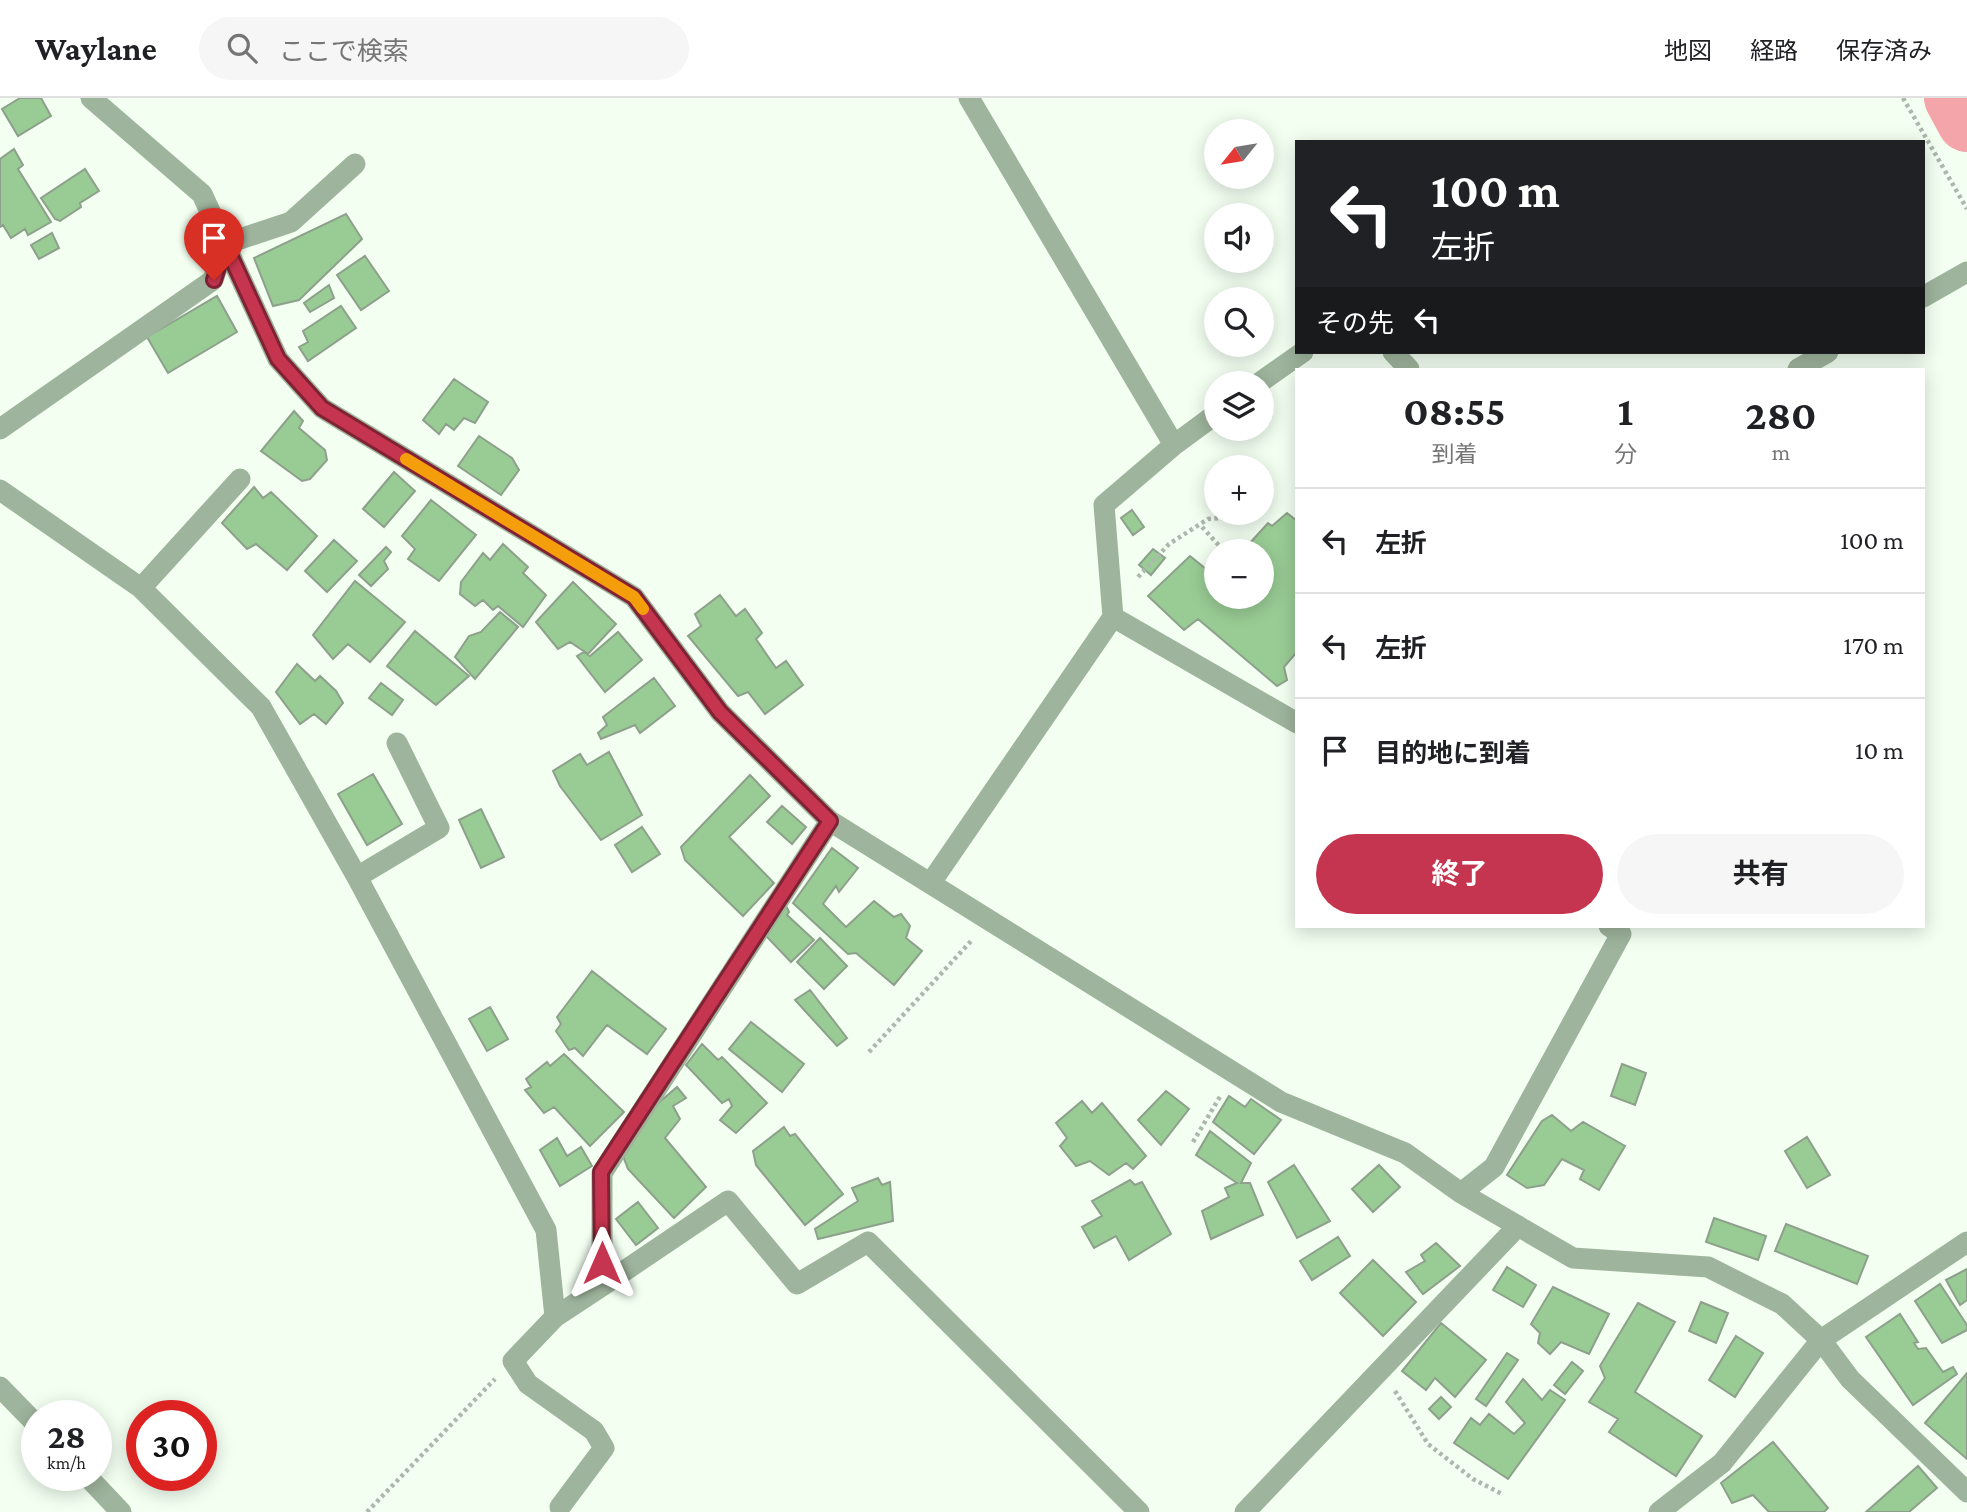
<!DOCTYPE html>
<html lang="ja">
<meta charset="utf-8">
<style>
:root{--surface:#fff;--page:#f6f6f6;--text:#202124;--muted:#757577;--line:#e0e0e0;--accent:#c5354f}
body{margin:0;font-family:"Crimson Pro","Noto Sans JP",serif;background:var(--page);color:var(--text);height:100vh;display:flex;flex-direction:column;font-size:26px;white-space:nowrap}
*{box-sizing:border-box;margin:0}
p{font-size:23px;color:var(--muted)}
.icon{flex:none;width:38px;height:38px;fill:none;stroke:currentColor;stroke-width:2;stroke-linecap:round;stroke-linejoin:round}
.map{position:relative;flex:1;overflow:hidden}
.panel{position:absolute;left:1295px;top:270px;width:630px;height:560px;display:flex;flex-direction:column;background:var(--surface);border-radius:0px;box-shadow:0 4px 18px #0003}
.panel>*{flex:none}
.top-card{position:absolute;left:1295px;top:42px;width:630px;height:214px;border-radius:0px;box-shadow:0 4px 18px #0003;background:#202124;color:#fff;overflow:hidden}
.needle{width:46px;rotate:240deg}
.tools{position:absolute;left:1204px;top:21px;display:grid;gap:14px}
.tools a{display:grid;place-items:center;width:70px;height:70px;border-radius:50%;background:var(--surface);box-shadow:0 4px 18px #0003;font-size:35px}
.speed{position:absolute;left:21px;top:1302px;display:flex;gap:14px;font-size:35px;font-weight:700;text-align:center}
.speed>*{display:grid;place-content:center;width:91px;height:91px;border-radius:50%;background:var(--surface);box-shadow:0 4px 18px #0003;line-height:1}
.speed small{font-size:18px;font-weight:400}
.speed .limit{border:10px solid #d22;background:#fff;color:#111}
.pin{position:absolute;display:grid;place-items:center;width:60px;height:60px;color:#fff;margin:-72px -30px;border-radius:50% 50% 50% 0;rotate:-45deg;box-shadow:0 0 7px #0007}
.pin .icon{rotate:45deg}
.me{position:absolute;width:77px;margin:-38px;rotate:0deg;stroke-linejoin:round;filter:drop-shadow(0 0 5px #0008)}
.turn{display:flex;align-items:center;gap:24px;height:147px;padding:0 21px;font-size:32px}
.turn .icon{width:91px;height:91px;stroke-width:2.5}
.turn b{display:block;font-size:49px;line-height:60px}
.then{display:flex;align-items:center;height:66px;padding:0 21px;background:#0003;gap:14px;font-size:26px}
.eta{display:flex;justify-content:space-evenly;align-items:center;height:119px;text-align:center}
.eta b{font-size:42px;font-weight:700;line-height:49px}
.cta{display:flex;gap:14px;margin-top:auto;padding:14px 21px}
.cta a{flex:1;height:80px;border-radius:42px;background:var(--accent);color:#fff;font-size:28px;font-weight:700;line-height:80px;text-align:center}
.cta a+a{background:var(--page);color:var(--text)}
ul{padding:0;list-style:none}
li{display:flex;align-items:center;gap:21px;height:105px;padding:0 21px;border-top:2px solid var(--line)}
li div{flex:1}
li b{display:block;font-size:26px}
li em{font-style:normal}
header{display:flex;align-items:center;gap:42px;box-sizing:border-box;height:98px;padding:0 35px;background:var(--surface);border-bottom:2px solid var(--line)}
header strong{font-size:33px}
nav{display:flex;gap:38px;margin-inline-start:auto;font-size:24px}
.search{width:490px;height:63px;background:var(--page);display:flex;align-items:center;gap:18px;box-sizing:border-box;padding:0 24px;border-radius:38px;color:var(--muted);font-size:26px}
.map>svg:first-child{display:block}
</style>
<header>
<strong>Waylane</strong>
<div class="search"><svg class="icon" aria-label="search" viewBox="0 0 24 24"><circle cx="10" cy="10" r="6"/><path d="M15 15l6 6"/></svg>ここで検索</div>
<nav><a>地図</a><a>経路</a><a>保存済み</a></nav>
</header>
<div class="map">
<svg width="1967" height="1414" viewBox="0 0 1967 1414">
<rect width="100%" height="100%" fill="#f2fff1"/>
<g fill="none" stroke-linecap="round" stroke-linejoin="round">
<path stroke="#f4a5aa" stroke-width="60" d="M1954,0L1967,24"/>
</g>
<path fill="#99cc95" stroke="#8da08b" stroke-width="2" d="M20,0H41L51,18L18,38L2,11Z
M14,51L23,67L18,71L51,124L28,137L25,131L11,140L3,127L0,129V61Z
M85,71L99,93L80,105L81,109L60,123L55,121L41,100Z
M346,116L362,141L299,202L273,208L254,160Z
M52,135L59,150L39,161L31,147Z
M365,158L389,193L361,212L337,177Z
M329,187L334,200L310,214L304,205Z
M217,198L237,234L168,275L147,239Z
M341,208L356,230L308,263L299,249L308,244L303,233Z
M454,281L488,304L475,325L464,320L454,332L446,326L439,336L423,322Z
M294,313L303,323L299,330L325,352L327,362L310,381L302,383L261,353Z
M479,338L512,360L519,372L501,397L458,368Z
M394,374L415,393L384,429L363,411Z
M254,389L263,400L271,394L317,438L287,472L256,446L247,451L222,425Z
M431,402L476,437L439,483L408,461L415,451L402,438Z
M1132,412L1144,429L1133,437L1121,420Z
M1287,415L1297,423V554L1284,569L1287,582L1277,588L1198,521L1184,532L1148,498L1190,458L1211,475L1216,473V499H1262V453H1253L1249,446L1268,425L1272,428Z
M334,442L357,463L327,494L305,473Z
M503,446L528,469L523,475L546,497L523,529L498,508L493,512L483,502L475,508L460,496L461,484L483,455L490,462Z
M386,449L391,454L384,463L388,471L371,488L359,477Z
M1153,451L1165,460L1151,477L1139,467Z
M355,483L405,524L370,564L348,546L333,561L313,537Z
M573,484L616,526L588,556L570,544L558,551L536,524Z
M720,497L736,518L745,511L762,535L756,541L776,570L786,563L803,587L765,616L748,594L738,598L688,538L701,528L695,516Z
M500,514L518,529L475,581L455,559L469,538L481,534Z
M415,533L469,578L436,607L387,568Z
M618,534L642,562L605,594L577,558L584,554L590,558Z
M297,566L315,583L320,578L336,593L343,605L326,626L314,616L300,626L276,594Z
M654,580L675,608L640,635L635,627L601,641L598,635L607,627L603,619Z
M381,585L403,602L392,617L369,600Z
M609,654L642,717L601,742L560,688L553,673L580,656L587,667Z
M373,676L402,726L367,747L338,696Z
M750,677L770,698L729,739L774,785L743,818L685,762L681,749Z
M782,708L806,729L792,746L767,724Z
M481,711L504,759L481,770L459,722Z
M642,729L660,756L632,774L615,747Z
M832,750L858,770L839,794L836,788L823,806L846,829L874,803L894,819L901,816L910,828L906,840L922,853L894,887L856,855L848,856L793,805Z
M786,808L789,814L787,817L814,842L791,864L766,838Z
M820,840L847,868L824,891L797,864Z
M592,873L666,931L647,956L607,927L583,958L575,950L569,952L556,933L561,926L557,919Z
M810,892L847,940L837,948L795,902Z
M490,909L508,941L487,953L469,921Z
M751,924L804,966L782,994L729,951Z
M702,946L718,962L722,959L767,1005L736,1035L720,1022L732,1008L729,1001L722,1005L686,967Z
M564,956L624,1014L590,1048L554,1009L544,1015L525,992L531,989L526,981L547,964L550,968Z
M1622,966L1646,975L1635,1007L1611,998Z
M677,989L686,1000L673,1008L680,1021L665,1040L706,1089L674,1120L628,1071L623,1058L648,1014Z
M1166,993L1189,1011L1161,1047L1138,1022Z
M1229,998L1245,1009L1251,1001L1281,1022L1254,1056L1213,1024Z
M1082,1003L1092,1015L1102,1005L1146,1058L1133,1071L1126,1065L1109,1077L1090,1063L1076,1068L1060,1048L1067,1040L1056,1025Z
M1552,1017L1571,1033L1583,1024L1625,1048L1599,1092L1580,1081L1584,1072L1562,1061L1544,1087L1527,1090L1507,1077L1542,1023Z
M784,1029L790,1038L795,1036L843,1096L805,1127L756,1067L753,1053Z
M1210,1033L1251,1065L1241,1085H1250L1263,1117L1211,1141L1202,1113L1229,1099L1225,1090L1237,1085L1196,1057Z
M1807,1039L1830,1077L1807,1090L1785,1053Z
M557,1040L567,1058L581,1049L592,1068L560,1088L540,1052Z
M1294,1067L1330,1123L1297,1140L1268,1084Z
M1379,1067L1400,1089L1373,1114L1352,1091Z
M878,1080L882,1087L890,1084L893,1123L818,1141L815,1131L858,1103L852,1090Z
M1130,1082L1135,1087L1142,1084L1171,1136L1129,1162L1116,1138L1094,1150L1082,1129L1102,1118L1092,1103Z
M638,1104L658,1130L636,1147L616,1121Z
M1714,1120L1766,1138L1758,1162L1706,1144Z
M1786,1126L1868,1158L1857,1186L1775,1153Z
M1338,1139L1350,1158L1312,1182L1300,1163Z
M1436,1145L1460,1168L1423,1196L1406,1174L1425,1163L1421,1157Z
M1373,1162L1416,1204L1383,1238L1340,1195Z
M1507,1169L1536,1187L1523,1209L1493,1192Z
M1967,1171V1202L1960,1207L1946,1182Z
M1940,1186L1967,1227V1232L1942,1245L1915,1203Z
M1553,1189L1609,1216L1589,1256L1561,1244L1550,1256L1538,1245L1540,1235L1531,1226Z
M1701,1204L1728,1215L1716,1245L1689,1233Z
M1638,1205L1675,1224L1635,1294L1702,1338L1676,1378L1609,1334L1618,1321L1589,1304L1605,1280L1600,1268Z
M1900,1216L1918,1244L1914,1245L1918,1251L1926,1250L1943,1274L1953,1269L1957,1276L1913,1307L1866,1239Z
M1441,1225L1486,1262L1455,1299L1435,1280L1426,1292L1402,1273Z
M1736,1238L1763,1255L1735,1299L1709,1282Z
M1507,1255L1518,1262L1486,1308L1476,1301Z
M1572,1264L1583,1273L1565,1296L1554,1287Z
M1967,1275V1361L1925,1325Z
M1523,1281L1542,1302L1550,1292L1565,1302L1508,1381L1454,1345L1471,1320L1480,1327L1489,1316L1514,1336L1525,1325L1506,1304Z
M1441,1299L1451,1309L1439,1321L1429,1311Z
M1773,1344L1828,1410L1824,1414H1769L1753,1397L1732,1405L1721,1385Z
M1918,1368L1937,1390L1909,1414H1866Z"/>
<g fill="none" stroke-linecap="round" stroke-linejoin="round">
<path stroke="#adb8ac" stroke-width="4.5" stroke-dasharray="3.5 3.5" stroke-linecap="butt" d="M1903,0L1967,111
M1202,429L1224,453
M1138,479L1169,446L1208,421L1247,418
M869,954L972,842
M1193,1044L1221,997
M1395,1293L1428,1346L1473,1381L1502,1396
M367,1414L495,1281"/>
<path stroke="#9eb49c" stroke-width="21" d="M91,0L202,96L278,261L322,310L634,499L720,614L830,723L1281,1004L1405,1055L1461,1095L1573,1160L1708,1169L1782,1206L1821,1242L1850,1281L1967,1394
M969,0L1174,347
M1923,199L1967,174
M1393,254L1409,271
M1798,271L1828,254
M1259,285L1303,254
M0,331L213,182L225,146L291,124L355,66
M0,392L141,490L261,609L357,779L546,1132L555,1219
M141,490L240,381
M1113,519L1297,625
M357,779L439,730L397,645
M932,783L1113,519L1104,407L1174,347L1216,316
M1461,1095L1494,1069L1621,836L1609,828
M602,1188L728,1103L797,1186L868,1144L1139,1414
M0,1289L37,1327
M86,1377L121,1414
M560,1409L604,1350L594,1333L528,1286L513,1263L555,1219L602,1188V1075L830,723
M1245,1414L1518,1128
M1659,1414L1722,1365L1821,1242L1967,1144"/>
</g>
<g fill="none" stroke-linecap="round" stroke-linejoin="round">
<defs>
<path id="route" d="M214,182L225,146L278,261L322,310L634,499L720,614L830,723L601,1074L602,1165"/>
</defs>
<use href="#route" stroke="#802233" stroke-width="18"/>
<use href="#route" stroke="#c5354f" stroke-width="12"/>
<path stroke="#f59e0b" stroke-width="12" d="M406,361L634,499L643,511"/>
</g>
</svg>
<div class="tools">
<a><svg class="needle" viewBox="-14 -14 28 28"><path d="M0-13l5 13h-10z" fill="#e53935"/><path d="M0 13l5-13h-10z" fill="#757577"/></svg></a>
<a><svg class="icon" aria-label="sound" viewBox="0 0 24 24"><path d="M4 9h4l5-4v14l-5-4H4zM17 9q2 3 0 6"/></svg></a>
<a><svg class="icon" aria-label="search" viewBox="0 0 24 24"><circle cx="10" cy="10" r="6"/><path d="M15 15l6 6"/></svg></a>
<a><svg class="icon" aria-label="layers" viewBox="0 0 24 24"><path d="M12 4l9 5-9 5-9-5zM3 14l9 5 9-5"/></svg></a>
<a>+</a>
<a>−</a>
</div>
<div class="speed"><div>28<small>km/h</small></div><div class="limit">30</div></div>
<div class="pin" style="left:214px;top:182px;background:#d93025"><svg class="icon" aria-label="arrive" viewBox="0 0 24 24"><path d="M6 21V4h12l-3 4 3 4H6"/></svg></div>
<svg class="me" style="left:602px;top:1165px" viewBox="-20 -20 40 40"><path d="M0-17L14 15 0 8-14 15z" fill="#c5354f" stroke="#fff" stroke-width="4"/></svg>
<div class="top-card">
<div class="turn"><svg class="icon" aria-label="left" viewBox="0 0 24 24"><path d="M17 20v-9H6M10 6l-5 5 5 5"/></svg><div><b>100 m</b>左折</div></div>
<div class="then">その先<svg class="icon" aria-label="left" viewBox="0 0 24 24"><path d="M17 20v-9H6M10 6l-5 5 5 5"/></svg></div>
</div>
<section class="panel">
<div class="eta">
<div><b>08:55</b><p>到着</p></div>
<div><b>1</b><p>分</p></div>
<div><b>280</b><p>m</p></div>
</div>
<ul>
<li><svg class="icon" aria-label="left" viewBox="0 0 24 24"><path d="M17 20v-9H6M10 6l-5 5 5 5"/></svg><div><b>左折</b></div><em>100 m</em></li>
<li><svg class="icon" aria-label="left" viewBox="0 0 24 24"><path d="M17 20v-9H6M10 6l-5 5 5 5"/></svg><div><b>左折</b></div><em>170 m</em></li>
<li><svg class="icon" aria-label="arrive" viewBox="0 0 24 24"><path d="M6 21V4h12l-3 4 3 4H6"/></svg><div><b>目的地に到着</b></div><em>10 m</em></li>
</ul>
<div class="cta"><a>終了</a><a>共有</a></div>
</section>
</div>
